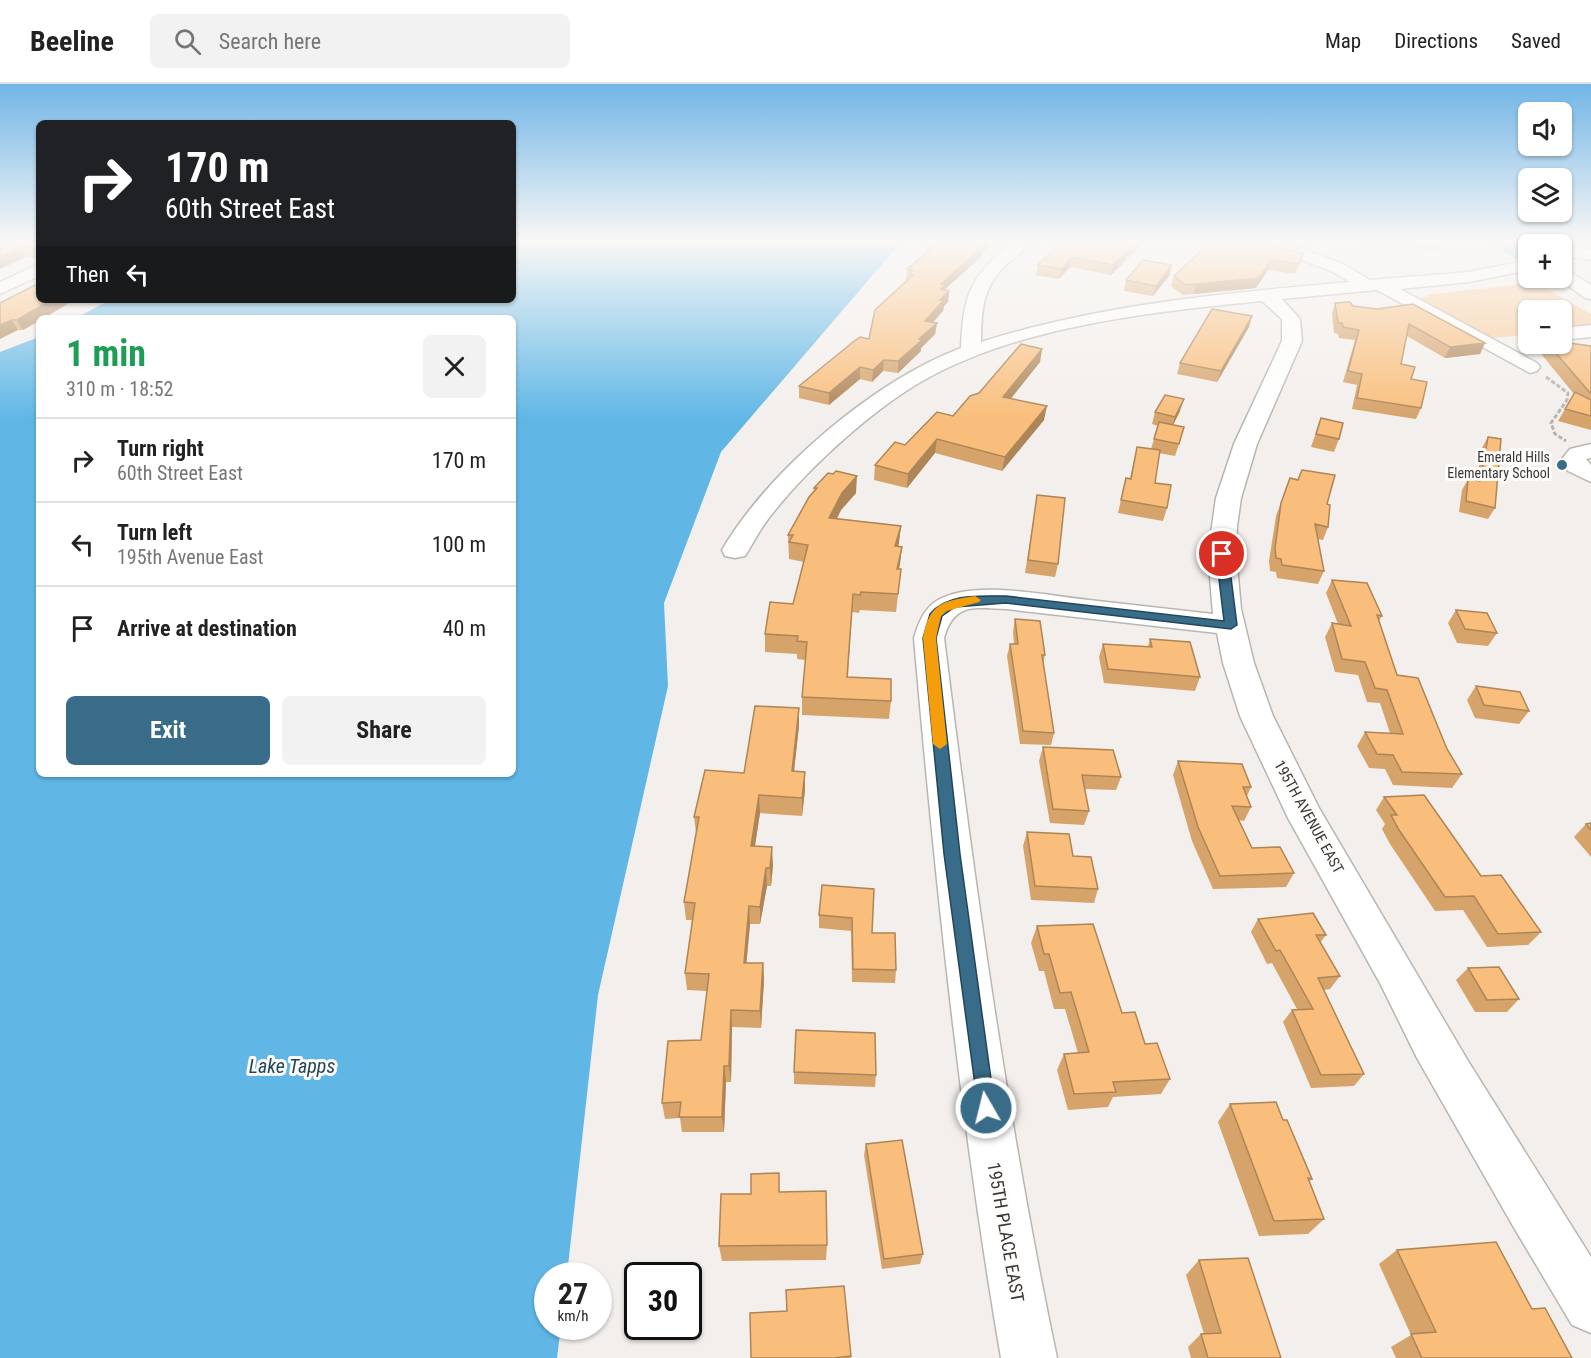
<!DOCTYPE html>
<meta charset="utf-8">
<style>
:root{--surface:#fff;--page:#f2f2f2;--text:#222;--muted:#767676;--line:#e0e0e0;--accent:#386c89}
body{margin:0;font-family:"Roboto Condensed",sans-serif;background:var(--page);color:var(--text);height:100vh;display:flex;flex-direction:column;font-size:22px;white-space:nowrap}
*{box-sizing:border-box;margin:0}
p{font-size:20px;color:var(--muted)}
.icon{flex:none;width:33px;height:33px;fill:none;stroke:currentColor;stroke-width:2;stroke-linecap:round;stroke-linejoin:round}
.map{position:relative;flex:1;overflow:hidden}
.side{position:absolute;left:36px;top:231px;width:480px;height:462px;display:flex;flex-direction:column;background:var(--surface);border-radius:9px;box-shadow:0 2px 4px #0004}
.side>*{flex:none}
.banner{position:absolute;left:36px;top:36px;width:480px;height:183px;border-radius:9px;box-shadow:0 2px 4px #0004;background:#202124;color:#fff;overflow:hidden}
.controls{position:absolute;left:1518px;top:18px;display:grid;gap:12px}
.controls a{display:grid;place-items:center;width:54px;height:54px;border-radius:9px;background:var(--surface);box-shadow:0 2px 4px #0004;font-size:30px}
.speed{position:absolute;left:534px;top:1178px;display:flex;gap:12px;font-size:30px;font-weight:700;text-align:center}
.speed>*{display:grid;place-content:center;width:78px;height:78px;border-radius:50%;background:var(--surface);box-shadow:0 2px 4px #0004;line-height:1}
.speed small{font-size:15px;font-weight:400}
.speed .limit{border:3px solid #111;border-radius:9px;background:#fff;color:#111}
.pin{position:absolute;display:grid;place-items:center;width:51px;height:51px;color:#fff;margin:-26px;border:3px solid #fff;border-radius:50%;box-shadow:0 2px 6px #0007}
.me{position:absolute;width:66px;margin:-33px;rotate:352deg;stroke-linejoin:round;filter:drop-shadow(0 0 4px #0008)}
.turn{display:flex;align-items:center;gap:21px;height:126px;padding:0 30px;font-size:27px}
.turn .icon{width:78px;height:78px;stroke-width:2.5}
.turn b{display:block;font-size:42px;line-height:51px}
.then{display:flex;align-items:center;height:57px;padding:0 30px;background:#0003;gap:12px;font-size:22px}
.round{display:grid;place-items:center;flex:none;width:63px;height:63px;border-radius:9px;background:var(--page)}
.summary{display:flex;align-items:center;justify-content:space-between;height:102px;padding:0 30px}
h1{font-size:36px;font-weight:700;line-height:45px;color:#1e9e55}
.action{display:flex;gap:12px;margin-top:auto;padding:12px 30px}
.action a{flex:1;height:69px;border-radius:9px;background:var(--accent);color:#fff;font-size:24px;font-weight:700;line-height:69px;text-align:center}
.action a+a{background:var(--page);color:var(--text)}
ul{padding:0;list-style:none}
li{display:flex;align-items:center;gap:18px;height:84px;padding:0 30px;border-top:2px solid var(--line)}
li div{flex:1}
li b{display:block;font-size:22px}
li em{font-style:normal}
header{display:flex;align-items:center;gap:36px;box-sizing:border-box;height:84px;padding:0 30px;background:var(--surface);border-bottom:2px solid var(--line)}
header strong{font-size:28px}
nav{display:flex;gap:33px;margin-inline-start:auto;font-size:21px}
.search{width:420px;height:54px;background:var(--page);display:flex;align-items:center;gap:15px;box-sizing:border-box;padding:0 21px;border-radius:9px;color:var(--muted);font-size:22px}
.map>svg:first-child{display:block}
</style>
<header>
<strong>Beeline</strong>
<div class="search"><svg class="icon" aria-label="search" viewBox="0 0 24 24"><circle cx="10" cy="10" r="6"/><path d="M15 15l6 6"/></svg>Search here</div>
<nav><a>Map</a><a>Directions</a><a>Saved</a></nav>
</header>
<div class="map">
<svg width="1591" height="1274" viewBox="0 0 1591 1274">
<rect width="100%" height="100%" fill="#f3efec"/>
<path fill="#f8cb9b" d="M1523,200L1545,204L1591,230V243L1562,247V226H1528V251L1490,254L1421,220L1422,214L1433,210Z"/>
<path fill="#60b7e6" d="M513,157H902L721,368L664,519L668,602L598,911L567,1191H548V1242H561L557,1274H0V268L39,253V690H513V234H76L110,216H513Z
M1490,157H1539L1541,160H1528V170H1522L1516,175Z"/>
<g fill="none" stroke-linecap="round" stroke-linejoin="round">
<defs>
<path id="minor" d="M1015,157H1033C1026,166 1016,172 1008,179C983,201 981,226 981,258C1100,220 1226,209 1350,198L1331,187L1299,175L1229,160L1227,157H1261L1310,168L1343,180L1370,196L1469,188L1528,176V186L1469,198L1400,205L1537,279L1540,283L1537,287L1530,289L1377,206L1282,215L1300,235L1302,257L1257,360L1241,414L1237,442L1236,470L1241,525L1254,579L1273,632L1319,724L1468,977L1591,1173V1249L1572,1241L1513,1142L1417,974L1381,901L1288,734L1240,632L1223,579L1217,549L1006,525C975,524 954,518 944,554C974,795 1007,1036 1057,1274H1001C960,1035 935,795 914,554C918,540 924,524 938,516C975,495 1048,512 1089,516C1130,521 1172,525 1213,530L1208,470L1216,414L1234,360L1282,257V235L1262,217C1153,228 1023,241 926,295C874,324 809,383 772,430C761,443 754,458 745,472L735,474L725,472L722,466C769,386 874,297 961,264C963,210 971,190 1015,157Z
M1562,162L1591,166V176L1562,172Z
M39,180V192L0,210V198Z
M1562,183L1591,201V215L1585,214L1558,194H1562Z
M1591,241V253L1562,256V244Z
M1591,360V374L1586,375L1591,381V398L1568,387L1562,375L1570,365Z"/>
</defs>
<use href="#minor" stroke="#b9b6b2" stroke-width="3"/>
<path stroke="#b6b3b0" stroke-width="3" stroke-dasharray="4.5 2" stroke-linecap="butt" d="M1546,293L1568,309L1567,316L1551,339L1555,350L1566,357"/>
<use href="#minor" fill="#fff" fill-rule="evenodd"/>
</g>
<path fill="#d6a36a" d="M0,157H39L36,174L26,173Z
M928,157H996L983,168L982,172L945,205L949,207L948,218L944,222L943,227L933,238L937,239L935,250L921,264V267L898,289L883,287L872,298L860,295L829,321L799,314V302L869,255L908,196H906L907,185L928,169L925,168L926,158Z
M1062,157H1145L1111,191L1070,183L1059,195L1036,191L1038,181Z
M1270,157H1311L1307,165Z
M1347,157H1441L1437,167L1388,159L1387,163Z
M1304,169L1295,190L1268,186L1256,204L1183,211L1171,202L1174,192Z
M1172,181L1169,192L1153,212L1124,207L1126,196Z
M74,216L44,234H39V237L23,246H18L0,219Z
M1335,219L1353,222L1485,259L1480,270L1445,274L1407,252L1401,280L1411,295L1421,324L1416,335L1352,325L1357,301L1343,298L1355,256L1339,254L1338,250L1334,249L1332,229Z
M1249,243L1217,298L1177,290L1180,279Z
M1542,260H1562L1591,262V346L1558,337L1574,310L1538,266Z
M1042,265L1040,278L1010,314L1044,336L1002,387L935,369L907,404L874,396L875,381L905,361L953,332L979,309Z
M1180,327L1173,341L1179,360L1175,372L1159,369L1155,399L1167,424L1163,437L1118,429L1126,394H1130L1137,363L1151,365L1158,342L1152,340L1155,328Z
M1321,334L1339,355L1334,368L1311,363Z
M1488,353L1495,424L1488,435L1459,428L1462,406L1468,395L1476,397L1482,364Z
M1302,386L1327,420L1328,443L1323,456L1317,455L1324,487L1318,500L1277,494L1276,488L1270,487L1269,477L1276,432L1290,394L1298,396Z
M814,404L856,409L841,426L837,434L901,442L898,462L902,463L899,485H901L896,528L860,526L859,529L852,528L848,593L891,617L889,635L802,631V613L806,576L797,575V570L765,568V550L793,520L804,478L789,475L788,451L814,408Z
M1037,411L1058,480L1055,493L1025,489Z
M1332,496L1382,532L1379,537L1397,591L1447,665L1462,690L1452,704L1393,701L1385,685L1369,684L1357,662L1365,648L1390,649L1380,619L1367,618L1358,591L1335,588L1325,553L1332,539L1338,540L1326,509Z
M1456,526L1497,549L1488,562L1457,559L1448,539Z
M1015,535L1045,571L1043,579L1054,649L1051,661L1020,660L1007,572L1010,560H1014L1013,548Z
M1150,555L1200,593L1195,607L1104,599L1099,573L1103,560L1148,562Z
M1476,602L1529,627L1519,640L1475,634L1467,616Z
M799,624V642L794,687L805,688V706L802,732L760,729L755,762L773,781L771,802H767L760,840H750L746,879H763L764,896L761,944L732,943L731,998H726L724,1048H682L680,1034L665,1035L662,1019L701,956L707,907L687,906L685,889L692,836H686L684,818L696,749L694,733L744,689Z
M1043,663L1121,693L1116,706L1084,705L1089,727L1084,741L1050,739L1039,677Z
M1178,677L1251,703L1247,712L1251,723L1244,737L1238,736L1252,764L1294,789L1286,803L1213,805L1192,757L1173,691Z
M1384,713L1481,792L1541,848L1528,861L1487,863L1463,826L1435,827L1390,760L1382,745L1385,740L1376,726Z
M1591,739V773L1574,753L1586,740Z
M1027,748L1073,772L1098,805L1094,819L1031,816L1023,762Z
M874,805L872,849L896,886L895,899L852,898L851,847L819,844V831Z
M1258,835L1326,851L1320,859L1340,892L1330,905L1324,906L1364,990L1354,1002L1311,1004L1283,938L1292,926L1297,925L1272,879L1267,880L1251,848Z
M1037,842L1122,929L1145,960L1170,995L1161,1010L1113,1013L1108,1023L1068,1026L1057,986L1064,970L1078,969L1065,925H1054L1044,887H1039L1031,859Z
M1468,884L1519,915L1507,928H1475L1456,896Z
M794,988L876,991L875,1003L794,1000Z
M1230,1020L1283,1036L1312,1095L1309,1098L1324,1135L1308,1150L1259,1152L1218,1038Z
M866,1060L923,1170L920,1180L882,1185L864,1071Z
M780,1108L827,1161L826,1176L722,1177L719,1162L751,1110Z
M1397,1166L1532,1225L1572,1274H1396L1391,1263L1411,1251L1379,1180Z
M1199,1176L1281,1274H1191L1188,1263L1201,1250H1204L1186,1191Z
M786,1206L851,1272V1274H751L786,1227Z"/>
<path fill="#ae8556" d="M986,157H996L983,168L982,172L945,205V211L949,207L948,218L944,222L943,227L924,248L925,237L941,200Z
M1138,157H1145L1111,191L1113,181Z
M39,161V173L36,174L32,164Z
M21,164L26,173L0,185V173Z
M1072,173L1070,183L1059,195L1061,185Z
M1271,176L1268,186L1256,204L1194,210L1196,200Z
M1172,181L1169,192L1153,212L1156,202Z
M51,216H74L44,234H39V237L23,246L17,236Z
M1252,232L1249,243L1217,298L1221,287Z
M12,236L18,246L0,255V241Z
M937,239L935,250L921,264V267L898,289V277L919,255Z
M1485,259L1480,270L1445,274L1450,263Z
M1042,265L1040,278L1001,327L1003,313Z
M884,276L883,287L872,298L873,286Z
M860,283V295L829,321V309Z
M1184,315L1180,327L1171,345L1175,333Z
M1047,322L1044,336L1002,387L1005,373Z
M937,355L935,369L907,404L908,390Z
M857,392L856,409L841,426L829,451V434L842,409Z
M901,442L899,459L894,479L895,462Z
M902,463L900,480L895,502L897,485Z
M799,624V642L792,705V687Z
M805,688V706L802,732V714Z
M759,711L760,729L752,780L751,762Z
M772,763L773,781L771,802L770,784Z
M766,784L767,802L760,840V823Z
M749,822L750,840L745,896L744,879Z
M763,879L764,896L761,944L760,927Z
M731,926L732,943L731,998L729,982Z
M724,982L726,998L724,1048L722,1033Z"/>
<path fill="#f9be7b" stroke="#ae8556" stroke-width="1.5" d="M0,157H39V161L32,164H21L0,173Z
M928,157H986L980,162H984L941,200L946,201L941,205L949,207L940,216H944L925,237L937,239L919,255L922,256L898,277L884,276L873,286L860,283L829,309L799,302L853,258L860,253L869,255L875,226L913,191L911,190L912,186L907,185L938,160L926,158Z
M1062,157H1138L1113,181L1072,173L1061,185L1038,181Z
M1212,157H1249L1304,169L1299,180L1271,176L1259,194L1186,201L1174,192Z
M1143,176L1172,181L1156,202L1126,196Z
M39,199V216H51L17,236H12L0,241V219Z
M1350,218L1353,222L1377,225L1413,220L1485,259L1450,263L1409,240L1401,280L1415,283L1411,295L1427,298L1421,324L1357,314L1362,290L1348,287L1359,246L1343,243L1342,239H1338L1335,219Z
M1212,225L1252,232L1221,287L1180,279Z
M1562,258L1591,262V310L1548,260H1562Z
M1021,260L1042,265L1003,313L1047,322L1005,373L937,355L908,390L875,381L895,358L905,361L937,328L953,332L970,312L979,309Z
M1575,308L1591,316V332L1565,325Z
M1165,311L1184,315L1175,333L1155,328Z
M1321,334L1343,339L1339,355L1316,350Z
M1159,338L1184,343L1179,360L1154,355Z
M1488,353L1501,355L1495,424L1466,417L1468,395L1480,397Z
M1137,363L1160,366L1155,399L1171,401L1167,424L1121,416L1126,394L1131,395Z
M1302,386L1335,391L1327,420L1330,421L1328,443L1315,440L1324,487L1282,481L1281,475L1276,474L1275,464L1281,419L1290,394L1298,396Z
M836,387L857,392L842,409L829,434L901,442L895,462L902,463L897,485H901L898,510L861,508L860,511L853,510L847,593L891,595V617L802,613L807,558L797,557L798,552L765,550L770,518L793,520L808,461L789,458L793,451H788L809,413L817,404H814L828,389L833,390Z
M1037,411L1065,414L1058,480L1028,476Z
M1332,496L1367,499L1382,532L1377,531L1397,591L1418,594L1447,665L1462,690L1402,688L1393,671L1377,670L1365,648L1403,650L1387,606L1375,604L1365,578L1342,575L1332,539L1351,542Z
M1456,526L1487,529L1497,549L1465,545Z
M1015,535L1040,537L1045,571H1042L1054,649L1023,647L1010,560H1018Z
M1150,555L1190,558L1200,593L1108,585L1103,560L1152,563Z
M1476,602L1520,608L1529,627L1484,621Z
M755,622L799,624L792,687L805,688L802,714L759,711L751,762L772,763L770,784H766L760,823L749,822L744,879H763L760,927L731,926L729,982H724L722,1033H679L681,1018L662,1019L668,957L701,956L709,890L685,889L695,819L684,818L699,733H694L705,686L744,689Z
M1043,663L1113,666L1121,693L1082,691L1089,727L1053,725Z
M1178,677L1242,680L1251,703H1243L1251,723L1232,722L1252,764L1280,763L1294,789L1220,792L1198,743Z
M1424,711L1481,792L1501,791L1541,848L1498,850L1474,812L1445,813L1399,746L1391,731H1397L1384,713Z
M1591,739V746L1586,740Z
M1027,748L1069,750L1073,772L1091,773L1098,805L1035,802Z
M822,801L874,805L872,849H895L896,886L853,885L852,834L819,831Z
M1313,829L1326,851H1316L1340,892L1318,894L1364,990L1321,991L1292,926L1313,925L1280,866L1276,867L1258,835Z
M1093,840L1122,929L1135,928L1145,960L1157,959L1170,995L1113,998L1116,1008L1074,1010L1064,970L1089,968L1071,908L1060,909L1049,870H1044L1037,842Z
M1499,883L1519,915L1487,916L1468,884Z
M796,946L875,949L876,991L794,988Z
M1276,1018L1283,1036H1287L1312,1095L1308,1094L1324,1135L1274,1137L1230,1020Z
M902,1056L923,1170L884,1175L866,1060Z
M779,1089V1108L826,1107L827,1161L719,1162L721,1110H751V1090Z
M1496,1158L1532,1225L1545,1224L1572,1274H1422L1411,1250L1436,1248L1397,1166Z
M1248,1174L1281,1274H1208L1201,1250L1221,1249L1199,1176Z
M844,1202L851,1272L833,1274H751L750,1229L787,1227L786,1206Z"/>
<linearGradient id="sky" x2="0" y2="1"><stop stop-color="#71b5e7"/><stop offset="0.47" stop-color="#faf8f6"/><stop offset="1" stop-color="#faf8f6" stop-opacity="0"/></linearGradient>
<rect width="1591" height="335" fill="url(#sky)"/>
<path fill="#386c89" stroke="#244659" stroke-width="1.5" d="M1222,466L1228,470L1237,541L1231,545L1006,519L955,523L942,532L936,554L960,770L995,1024L992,1031L986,1034L979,1031L944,770L923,554L930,530C948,509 980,512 1006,512L1224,537L1216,470Z"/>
<path fill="#f59e0b" d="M975,512L981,516L979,518L947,527L941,532L936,554L947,660L940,665L933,660L923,554C929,519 943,517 975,512Z"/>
<circle fill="#386c89" stroke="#fffdfb" stroke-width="2" cx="1562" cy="381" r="6"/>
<g text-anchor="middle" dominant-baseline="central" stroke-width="6" stroke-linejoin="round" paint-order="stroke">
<g font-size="14" fill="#383735" stroke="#fffdfb" text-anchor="end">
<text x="1550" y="373">Emerald Hills<tspan x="1550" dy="16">Elementary School</tspan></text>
</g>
<g font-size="15" fill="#383735" stroke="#fffdfb">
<text transform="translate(1309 733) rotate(61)">195TH AVENUE EAST</text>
</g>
<g font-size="18" fill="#383735" stroke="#fffdfb">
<text transform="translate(1006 1148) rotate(80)">195TH PLACE EAST</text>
</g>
<g font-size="20" font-style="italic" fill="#21475b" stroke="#fffdfb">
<text x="292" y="982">Lake Tapps</text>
</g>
</g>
</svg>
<div class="controls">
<a><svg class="icon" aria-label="sound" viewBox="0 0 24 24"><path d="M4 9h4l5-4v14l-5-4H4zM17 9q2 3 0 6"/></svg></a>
<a><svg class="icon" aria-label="layers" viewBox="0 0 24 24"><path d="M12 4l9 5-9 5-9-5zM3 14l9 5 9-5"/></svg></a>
<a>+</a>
<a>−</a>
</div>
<div class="speed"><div>27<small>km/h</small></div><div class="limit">30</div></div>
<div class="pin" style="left:1222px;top:470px;background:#d93025"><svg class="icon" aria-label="arrive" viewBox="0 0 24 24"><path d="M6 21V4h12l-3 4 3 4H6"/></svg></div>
<svg class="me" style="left:986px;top:1024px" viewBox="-20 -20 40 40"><circle r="17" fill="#386c89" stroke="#fff" stroke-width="3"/><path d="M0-11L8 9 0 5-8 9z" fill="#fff"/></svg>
<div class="banner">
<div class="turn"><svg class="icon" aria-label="right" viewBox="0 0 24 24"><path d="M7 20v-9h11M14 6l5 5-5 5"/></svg><div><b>170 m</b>60th Street East</div></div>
<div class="then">Then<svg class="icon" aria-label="left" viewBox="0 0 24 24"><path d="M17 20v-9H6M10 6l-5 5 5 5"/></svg></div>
</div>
<section class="side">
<div class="summary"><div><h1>1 min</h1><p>310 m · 18:52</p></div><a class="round"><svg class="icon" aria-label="close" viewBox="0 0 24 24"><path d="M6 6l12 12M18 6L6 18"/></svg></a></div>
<ul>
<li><svg class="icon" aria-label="right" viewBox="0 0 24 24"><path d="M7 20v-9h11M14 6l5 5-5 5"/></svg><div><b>Turn right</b><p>60th Street East</p></div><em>170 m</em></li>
<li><svg class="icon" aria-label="left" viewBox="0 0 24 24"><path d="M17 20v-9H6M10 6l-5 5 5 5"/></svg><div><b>Turn left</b><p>195th Avenue East</p></div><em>100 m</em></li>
<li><svg class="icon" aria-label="arrive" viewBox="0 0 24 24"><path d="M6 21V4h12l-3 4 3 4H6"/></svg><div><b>Arrive at destination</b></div><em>40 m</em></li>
</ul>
<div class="action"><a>Exit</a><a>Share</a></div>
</section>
</div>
